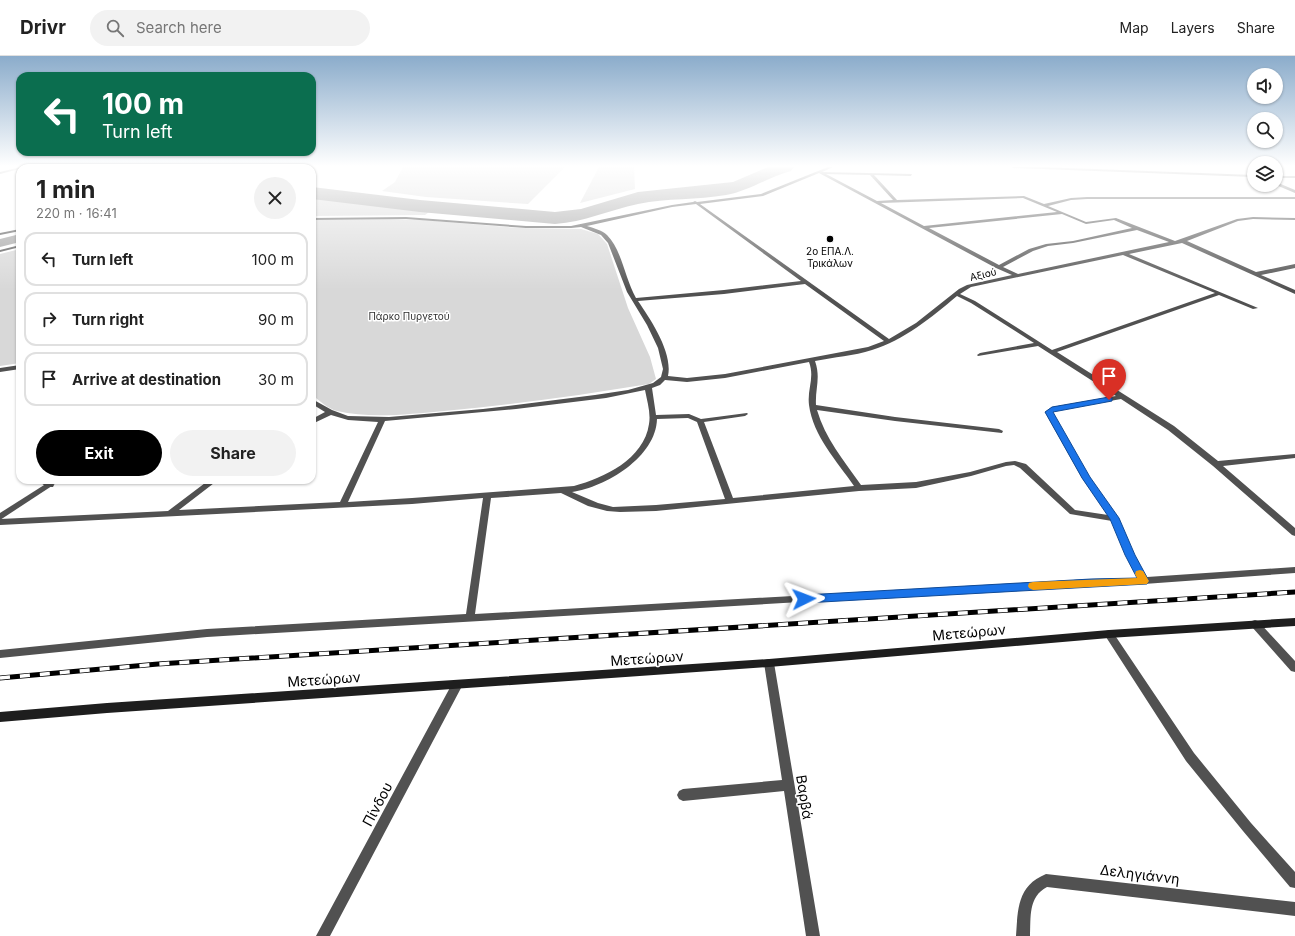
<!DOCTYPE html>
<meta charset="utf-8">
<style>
:root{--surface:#fff;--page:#f2f2f2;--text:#222;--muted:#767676;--line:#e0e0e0;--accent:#000}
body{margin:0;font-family:Inter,sans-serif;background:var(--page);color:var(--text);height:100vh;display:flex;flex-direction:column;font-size:15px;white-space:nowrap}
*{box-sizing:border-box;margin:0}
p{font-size:13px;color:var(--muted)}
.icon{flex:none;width:22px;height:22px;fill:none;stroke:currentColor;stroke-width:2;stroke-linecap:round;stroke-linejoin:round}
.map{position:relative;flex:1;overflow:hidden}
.details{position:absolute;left:16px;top:108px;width:300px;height:320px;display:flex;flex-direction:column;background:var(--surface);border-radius:12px;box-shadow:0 1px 3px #0004}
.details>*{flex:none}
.guide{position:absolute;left:16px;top:16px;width:300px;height:84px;border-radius:12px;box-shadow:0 1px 3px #0004;background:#0b6e4f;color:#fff;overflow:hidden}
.fabs{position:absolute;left:1247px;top:12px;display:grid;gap:8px}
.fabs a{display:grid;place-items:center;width:36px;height:36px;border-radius:50%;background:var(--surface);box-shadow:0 1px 3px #0004;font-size:20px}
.pin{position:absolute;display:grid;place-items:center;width:34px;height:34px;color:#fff;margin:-41px -17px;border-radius:50% 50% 50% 0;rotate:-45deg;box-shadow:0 0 4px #0007}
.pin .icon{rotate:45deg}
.me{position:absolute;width:44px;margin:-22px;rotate:87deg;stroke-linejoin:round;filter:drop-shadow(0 0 3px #0008)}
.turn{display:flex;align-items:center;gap:14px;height:84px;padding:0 20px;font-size:18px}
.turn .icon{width:52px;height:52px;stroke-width:2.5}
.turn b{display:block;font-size:28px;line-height:34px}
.round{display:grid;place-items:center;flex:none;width:42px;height:42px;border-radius:21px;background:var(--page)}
.head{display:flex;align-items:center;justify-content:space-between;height:68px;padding:0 20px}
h1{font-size:24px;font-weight:700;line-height:30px}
.button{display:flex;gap:8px;margin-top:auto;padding:8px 20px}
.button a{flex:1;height:46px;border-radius:24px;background:var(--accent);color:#fff;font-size:16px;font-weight:700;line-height:46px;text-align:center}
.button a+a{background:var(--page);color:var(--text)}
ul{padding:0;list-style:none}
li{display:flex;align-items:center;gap:12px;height:54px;margin:0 8px 6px;padding:0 12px;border:2px solid var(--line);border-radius:12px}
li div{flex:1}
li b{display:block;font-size:15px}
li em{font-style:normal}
header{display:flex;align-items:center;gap:24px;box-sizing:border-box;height:56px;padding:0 20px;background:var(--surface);border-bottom:1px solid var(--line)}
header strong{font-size:19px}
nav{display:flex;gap:22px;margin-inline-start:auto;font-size:14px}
.search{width:280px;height:36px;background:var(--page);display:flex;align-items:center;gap:10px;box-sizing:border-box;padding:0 14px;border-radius:22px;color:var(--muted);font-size:15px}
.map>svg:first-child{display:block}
</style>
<header>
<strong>Drivr</strong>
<div class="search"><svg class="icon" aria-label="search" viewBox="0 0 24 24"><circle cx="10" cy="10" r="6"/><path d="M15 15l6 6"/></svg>Search here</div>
<nav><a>Map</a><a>Layers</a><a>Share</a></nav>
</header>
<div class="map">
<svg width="1295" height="880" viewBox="0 0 1295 880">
<rect width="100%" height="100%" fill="#fff"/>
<path fill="#d8d8d8" d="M403,111H565L528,148L426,141L382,135L395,126Z
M599,111H634L635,133L580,147Z
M312,142L429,156L425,159L312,160Z
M392,163L422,164L518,172L581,173L598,178L607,188L628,252L650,301L656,323L649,328C581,339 513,349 444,355C410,358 371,363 337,355C328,353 319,344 312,339V164Z
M20,193V307L0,310V198Z"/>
<path fill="#9f9f9f" d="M20,178V186L0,191V183Z"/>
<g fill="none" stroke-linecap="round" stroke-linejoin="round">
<path fill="#9f9f9f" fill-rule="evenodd" d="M768,111H794L791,115C768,121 749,135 726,139C697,144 667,142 638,148C609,154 584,166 555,168L420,156L312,143V131L420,144L555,156L581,153L638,136L733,126Z"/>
<path fill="#515151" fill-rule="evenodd" d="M21,111H27L0,118V116Z
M828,111H833L822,116L912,118L911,120L874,119L897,144L1024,140L1044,148L1071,142L1087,141H1295V143H1087L1071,144L1048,150L1086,166L1116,162L1175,185L1237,163L1253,161L1295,162V164L1253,163L1238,165L1187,185L1256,216L1295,208V212L1261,219L1295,234V238L1182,187L1129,198L1258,252L1253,253L1219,239L1057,296L1174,370L1218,405L1295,398V402L1223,410L1295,472V480L1292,479L1213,410L1168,374L1121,343L1054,355L1052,356L1089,421L1119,463L1134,499L1147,521L1295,511V517L1144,528L1091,529L207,581L0,602V594L207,573L466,558L483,442L412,448L0,469V463L168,455L209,424H218L179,454L340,446L378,366L348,364L331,359L312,368V363L325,356L312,348V343L332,354L348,360L389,361L483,353L595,339L628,334L653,327L661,321L663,313L658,292L647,269L627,236L608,187L601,179L581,171L571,172H526L406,163L312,164V162L406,161L526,170H571L672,149L693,146L695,145L697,146L761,138ZM819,117L996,212L1012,219L967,229L959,233L916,267L889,283L700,148L763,140ZM826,118L870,119L893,144L877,145ZM1023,142L1057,156L924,170L881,147ZM696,148L801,225L724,234L636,242C625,223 622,194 607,179C602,174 593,172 587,170L672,151ZM1062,158L1086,168L1114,164L1132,172L1073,185L1046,188L1029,193L999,209L929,172ZM1137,174L1169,186L1018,218L1003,211L1033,195L1048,190L1073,187ZM1123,199L1215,237L1052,294L975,245L960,238L971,231ZM805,228L884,285L868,291L725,318L687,322L668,320C673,297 651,264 638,245L724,238ZM957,240L971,247L1034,287L980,297L977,299L978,300L1038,290L1116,340L1052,351L1045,356L1082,422L1108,459L1075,454L1026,408L1015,405L1006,406L970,416L916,426L861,429C844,405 825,382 817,354L895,365L1002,377L1003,375L999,373L895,361L816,349C815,333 821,322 815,305C834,301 854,300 872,294C904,284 931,262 957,240ZM809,306C815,322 807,333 809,349C813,380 837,405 854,430L733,442L704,366L745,360L748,358L747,357L701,363L689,358L656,359L652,332L660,329L665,324L687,326L725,322ZM645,334C647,345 651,357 649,368C644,403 604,422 574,430L412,442L348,446L385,365L516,353L606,342ZM688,362L697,366L725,443L656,449L613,451L598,447L572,436C606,431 656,401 657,363ZM1014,409L1020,412L1070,458L1112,465L1126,499L1138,522L1091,523L475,558L491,442L561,437L588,450L607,455L620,456L656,455L859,435L916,432L971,420L1006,410Z
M1012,111H1041L1254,119V121L1014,112Z
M1276,120H1295V122H1276Z
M1276,126L1295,134V137L1276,129Z
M20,173V175L0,179V177Z
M20,189V191L0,196V194Z
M20,309V313L0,316V312Z
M36,424H46L54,429L53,431H47Z
M1255,564L1258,565L1295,605V616L1291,615L1252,571L1250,568L1252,565Z
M1109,574L1112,575L1194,697L1251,767L1295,816V832L1290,831L1243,775L1186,705L1106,581L1104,578L1106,575Z
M769,603L773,604L774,607L820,880H806L784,735L683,745L679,743L677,739L679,735L683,733L782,724L764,607L765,604Z
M457,625L461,626L462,629L461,632L330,880H316L453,626Z
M1046,818L1295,846V860L1047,831C1028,841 1031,861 1030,880H1016C1018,853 1017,830 1046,818Z"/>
<path fill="#515151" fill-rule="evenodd" d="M52,424H61L0,464V457Z"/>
<path fill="#1e1e1e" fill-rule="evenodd" d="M1295,562V570L1109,582L769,611L107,657L0,666V656L107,647L769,603L1109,574Z"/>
<defs>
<path id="rail" d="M0,622L158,608L1295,536"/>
</defs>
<use href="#rail" stroke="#000" stroke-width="5"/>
<use href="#rail" stroke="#fff" stroke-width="3.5" stroke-dasharray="10" stroke-linecap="butt"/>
</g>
<linearGradient id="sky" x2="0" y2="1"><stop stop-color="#8baccb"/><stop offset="0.47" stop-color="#fff"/><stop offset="1" stop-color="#fff" stop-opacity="0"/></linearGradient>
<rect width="1295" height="234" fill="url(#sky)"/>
<path fill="#1a73e8" stroke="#114b97" d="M1109,341L1112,342V345L1053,356L1090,421L1119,462L1135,499L1149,525L1147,528L804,547L800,546L799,543L800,540L804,539L1091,523L1137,522L1125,499L1110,463L1082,422L1045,356L1052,351Z"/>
<path fill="#f59e0b" d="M1140,514L1143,515L1149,525L1147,528L1033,534L1029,532L1028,530L1029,527L1033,526L1137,522L1135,518L1136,515Z"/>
<circle fill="#000" stroke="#fff" stroke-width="1.5" cx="830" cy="183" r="4"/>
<g text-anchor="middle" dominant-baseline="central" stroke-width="3" stroke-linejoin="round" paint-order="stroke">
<g font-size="10" fill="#000" stroke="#fff">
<text x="830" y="195">2ο ΕΠΑ.Λ.<tspan x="830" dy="12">Τρικάλων</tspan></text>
</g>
<g font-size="10" fill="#000" stroke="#fff">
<text transform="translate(983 218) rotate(-13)">Αξιού</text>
</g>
<g font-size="10" fill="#2f2f2f" stroke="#fff">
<text x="409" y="260">Πάρκο Πυργετού</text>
</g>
<g font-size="14" fill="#000" stroke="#fff">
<text transform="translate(969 576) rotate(-5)">Μετεώρων</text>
<text transform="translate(647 602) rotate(-4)">Μετεώρων</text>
<text transform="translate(324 623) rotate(-4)">Μετεώρων</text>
<text transform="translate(805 741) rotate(81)">Βαρβά</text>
<text transform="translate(377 748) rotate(-62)">Πίνδου</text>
<text transform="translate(1140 818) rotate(7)">Δεληγιάννη</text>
</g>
</g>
</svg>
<div class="fabs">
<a><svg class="icon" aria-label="sound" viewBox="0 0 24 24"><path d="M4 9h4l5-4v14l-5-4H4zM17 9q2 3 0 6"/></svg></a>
<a><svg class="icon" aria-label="search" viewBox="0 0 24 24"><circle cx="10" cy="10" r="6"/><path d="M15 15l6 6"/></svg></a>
<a><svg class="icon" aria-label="layers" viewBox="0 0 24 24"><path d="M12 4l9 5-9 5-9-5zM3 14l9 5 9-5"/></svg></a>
</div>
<div class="pin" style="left:1109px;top:344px;background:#d93025"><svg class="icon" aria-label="arrive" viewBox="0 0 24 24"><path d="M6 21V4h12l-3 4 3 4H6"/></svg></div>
<svg class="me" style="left:804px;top:543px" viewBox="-20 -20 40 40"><path d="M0-17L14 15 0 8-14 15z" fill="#1a73e8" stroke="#fff" stroke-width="4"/></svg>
<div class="guide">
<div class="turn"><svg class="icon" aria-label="left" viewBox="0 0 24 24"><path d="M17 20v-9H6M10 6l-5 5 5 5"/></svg><div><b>100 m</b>Turn left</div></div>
</div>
<section class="details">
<div class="head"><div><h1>1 min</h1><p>220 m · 16:41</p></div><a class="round"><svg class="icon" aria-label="close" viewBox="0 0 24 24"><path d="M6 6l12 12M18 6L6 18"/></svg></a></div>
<ul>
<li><svg class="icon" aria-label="left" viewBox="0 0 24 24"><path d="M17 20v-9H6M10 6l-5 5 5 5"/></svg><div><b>Turn left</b></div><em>100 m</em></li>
<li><svg class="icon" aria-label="right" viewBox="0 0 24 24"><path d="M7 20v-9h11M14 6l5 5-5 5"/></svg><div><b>Turn right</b></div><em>90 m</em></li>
<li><svg class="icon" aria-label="arrive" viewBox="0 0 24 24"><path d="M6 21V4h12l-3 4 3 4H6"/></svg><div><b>Arrive at destination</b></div><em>30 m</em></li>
</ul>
<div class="button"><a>Exit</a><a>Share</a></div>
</section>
</div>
